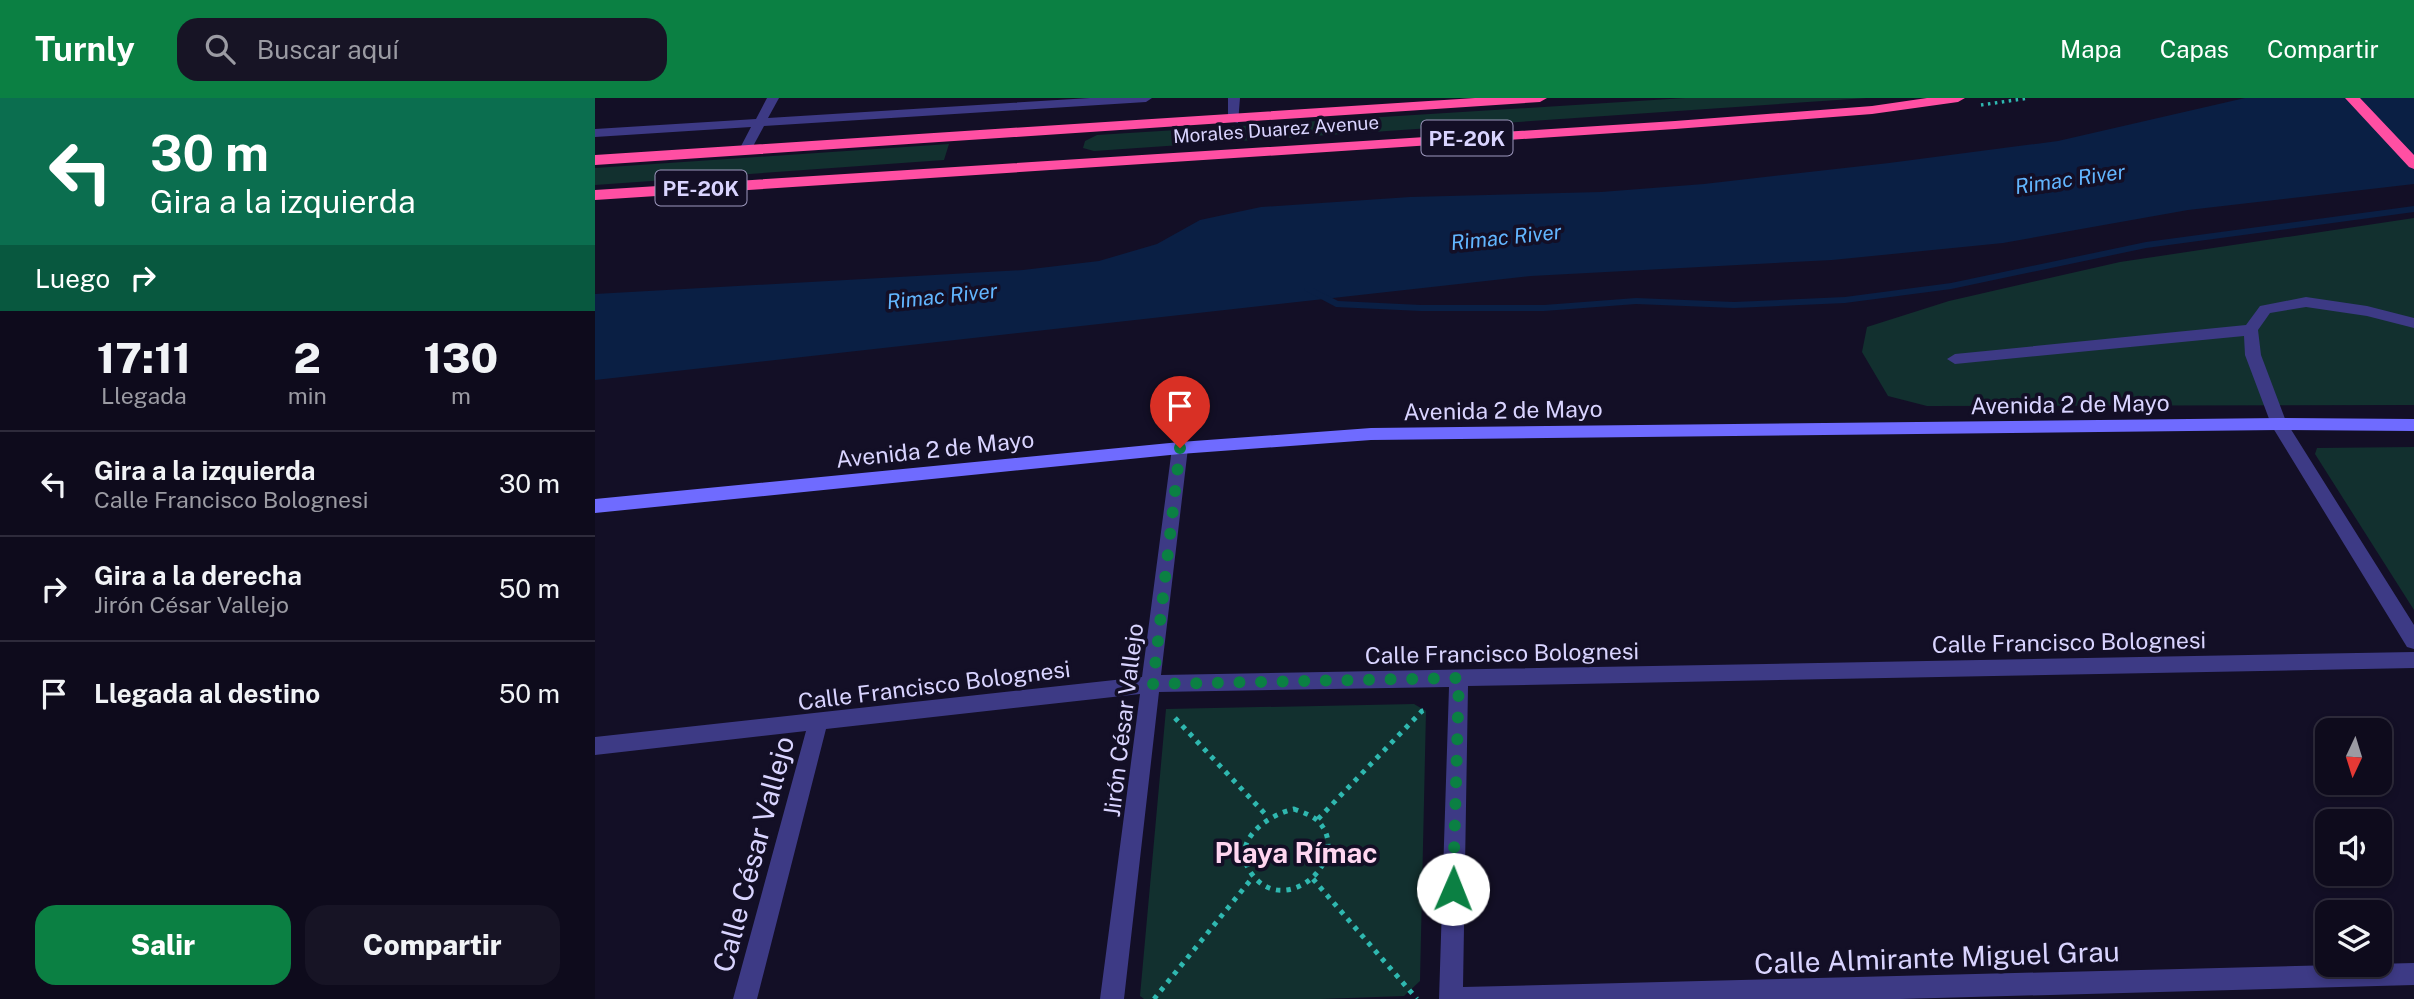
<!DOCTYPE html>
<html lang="es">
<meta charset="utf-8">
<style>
:root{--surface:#0e0b1c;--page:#171425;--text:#f1f3f6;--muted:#9b9ba3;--line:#2e2b3b;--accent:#0b8043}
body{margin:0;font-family:"Public Sans",sans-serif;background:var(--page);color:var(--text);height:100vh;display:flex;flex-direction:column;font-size:26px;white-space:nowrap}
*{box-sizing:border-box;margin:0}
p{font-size:23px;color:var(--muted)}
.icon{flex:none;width:38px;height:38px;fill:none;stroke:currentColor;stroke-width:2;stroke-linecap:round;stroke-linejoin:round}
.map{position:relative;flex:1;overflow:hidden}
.details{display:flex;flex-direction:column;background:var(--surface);width:595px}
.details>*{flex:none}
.banner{background:#0b6e4f;color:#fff;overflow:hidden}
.needle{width:46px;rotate:184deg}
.buttons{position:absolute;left:1720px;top:620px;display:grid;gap:14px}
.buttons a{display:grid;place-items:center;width:77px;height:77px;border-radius:14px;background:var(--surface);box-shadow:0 4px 10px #0003,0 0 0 2px var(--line);font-size:35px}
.pin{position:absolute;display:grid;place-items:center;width:60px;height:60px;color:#fff;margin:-72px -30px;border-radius:50% 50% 50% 0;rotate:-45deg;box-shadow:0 0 7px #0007}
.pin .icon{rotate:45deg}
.me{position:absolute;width:77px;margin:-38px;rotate:1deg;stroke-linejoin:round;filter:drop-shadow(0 0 5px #0008)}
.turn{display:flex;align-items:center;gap:24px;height:147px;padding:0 35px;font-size:32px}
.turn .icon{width:91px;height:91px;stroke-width:2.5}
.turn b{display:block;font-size:49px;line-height:60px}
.then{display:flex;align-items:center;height:66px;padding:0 35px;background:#0003;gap:14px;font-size:26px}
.eta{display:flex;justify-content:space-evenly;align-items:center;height:119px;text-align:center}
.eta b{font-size:42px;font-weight:800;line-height:49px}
.button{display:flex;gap:14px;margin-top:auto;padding:14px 35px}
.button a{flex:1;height:80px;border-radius:21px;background:var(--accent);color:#fff;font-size:28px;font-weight:800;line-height:80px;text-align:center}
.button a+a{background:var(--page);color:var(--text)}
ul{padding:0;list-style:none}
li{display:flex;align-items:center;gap:21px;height:105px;padding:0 35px;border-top:2px solid var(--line)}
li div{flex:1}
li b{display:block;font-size:26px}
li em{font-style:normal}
header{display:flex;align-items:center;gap:42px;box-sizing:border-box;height:98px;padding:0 35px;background:var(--accent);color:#fff}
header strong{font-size:33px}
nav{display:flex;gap:38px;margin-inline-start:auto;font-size:24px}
.search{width:490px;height:63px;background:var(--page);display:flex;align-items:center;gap:18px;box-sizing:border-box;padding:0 24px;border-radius:21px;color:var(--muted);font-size:26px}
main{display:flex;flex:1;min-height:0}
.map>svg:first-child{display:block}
</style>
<header>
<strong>Turnly</strong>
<div class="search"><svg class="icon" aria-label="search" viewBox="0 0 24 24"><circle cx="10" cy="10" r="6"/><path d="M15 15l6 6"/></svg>Buscar aquí</div>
<nav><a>Mapa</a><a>Capas</a><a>Compartir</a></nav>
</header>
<main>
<section class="details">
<div class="banner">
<div class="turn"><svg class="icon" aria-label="left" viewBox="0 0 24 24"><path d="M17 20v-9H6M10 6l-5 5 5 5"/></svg><div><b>30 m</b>Gira a la izquierda</div></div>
<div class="then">Luego<svg class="icon" aria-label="right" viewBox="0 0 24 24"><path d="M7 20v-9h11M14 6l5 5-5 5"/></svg></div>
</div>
<div class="eta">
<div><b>17:11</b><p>Llegada</p></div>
<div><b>2</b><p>min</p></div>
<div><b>130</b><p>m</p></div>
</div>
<ul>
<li><svg class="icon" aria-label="left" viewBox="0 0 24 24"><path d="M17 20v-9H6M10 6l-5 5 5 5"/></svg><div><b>Gira a la izquierda</b><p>Calle Francisco Bolognesi</p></div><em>30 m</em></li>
<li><svg class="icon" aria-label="right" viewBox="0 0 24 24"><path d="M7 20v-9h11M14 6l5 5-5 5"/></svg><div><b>Gira a la derecha</b><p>Jirón César Vallejo</p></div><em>50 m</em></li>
<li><svg class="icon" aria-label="arrive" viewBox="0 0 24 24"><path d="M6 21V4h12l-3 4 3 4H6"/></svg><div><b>Llegada al destino</b></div><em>50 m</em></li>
</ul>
<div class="button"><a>Salir</a><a>Compartir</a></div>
</section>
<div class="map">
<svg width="1819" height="901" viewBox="0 0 1819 901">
<rect width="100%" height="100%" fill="#130f26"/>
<path fill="#12302f" d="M1090,0H1272L499,53L488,50L490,43L502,37Z
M354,46L349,62L0,87V70Z
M1819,120V307L1332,308L1293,298L1267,254L1272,229L1354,203L1525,164Z
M1819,349V512L1720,356L1722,350Z
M819,606L831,613L825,883L809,898L726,901H549L545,898L571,611Z"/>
<path fill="#0a1f44" d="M1650,0H1819V86L1593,112L1408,145L1237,162L936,178L0,282V196L428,172L504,163L562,146L605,122L666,109L815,99L1006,94L1109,86L1294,65L1463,43Z"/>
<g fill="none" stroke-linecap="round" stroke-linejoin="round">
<path fill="#0a1f44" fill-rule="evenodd" d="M1819,108V114L1551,150L1356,191L1250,205L1139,210L1041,206L949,213H826L741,209L709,192L710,190H718L743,203L826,207H949L1041,200L1139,204L1250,199L1356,185L1551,144Z"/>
<path stroke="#2fb8b0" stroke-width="3.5" stroke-dasharray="2.5 4.5" stroke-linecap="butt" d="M1386,7L1434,0"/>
<path stroke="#2fb8b0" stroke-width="5" stroke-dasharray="4.5 6" stroke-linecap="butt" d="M580,620L673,719
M699,711C706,714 717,717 723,723C759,760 690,823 656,775C634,744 672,717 699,711Z
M723,721L827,613L833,611
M718,781L822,901
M559,901L658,779"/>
<path fill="#3d3a85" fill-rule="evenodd" d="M1711,199L1772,208L1819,220V230L1772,218L1711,209L1675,215L1663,232L1666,257L1692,326L1684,332L1676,326L1650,257L1649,238L1360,266L1352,261L1360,256L1651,227L1665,208Z"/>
<path fill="#3d3a85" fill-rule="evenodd" d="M172,0H184L173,20L495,0H557L551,4L169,28L156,52L150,56L144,52L156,29L0,39V31L161,21Z
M633,0H645L643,25L633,22Z
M1684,320L1690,322L1819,527V551L1812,549L1678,330L1676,326L1678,322Z
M585,344L593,350L566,577L1819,554V570L873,588L868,889L1819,865V887L1305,901H844L854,589L564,594L529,901H505L545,596L231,631L162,901H138L211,633L0,657V639L547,579L577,350Z"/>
<path fill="#6f6bff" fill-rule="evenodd" d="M1684,320L1819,321V333L1684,332L776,342L585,356L0,415V401L585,344L776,330Z"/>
<path fill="#ff4fa3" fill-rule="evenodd" d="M880,0H952L945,4L0,67V57Z
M1332,0H1370L1363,4L1277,16L1080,31L0,102V92L1080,23L1277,8Z
M1750,0H1765L1819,57V71L1814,69Z"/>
</g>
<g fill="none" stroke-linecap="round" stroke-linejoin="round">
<path stroke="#0b8043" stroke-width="12" stroke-dasharray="0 21.6" d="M585,350L558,586L864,580L858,791"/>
</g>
<g text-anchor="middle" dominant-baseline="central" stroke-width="7" stroke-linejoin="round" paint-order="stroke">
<g font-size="19" fill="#d9d4ff" stroke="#130f26">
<text transform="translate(681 31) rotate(-4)">Morales Duarez Avenue</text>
</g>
<g fill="#130f26" stroke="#9e99be" stroke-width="2">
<rect x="826.5" y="22.5" width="91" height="35" rx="5"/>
<rect x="60.5" y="72.5" width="91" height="35" rx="5"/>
</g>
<g font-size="21" font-weight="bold" fill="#d9d4ff">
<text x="872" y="40">PE-20K</text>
<text x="106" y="90">PE-20K</text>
</g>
<g font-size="21" font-style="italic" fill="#62b6ff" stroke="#130f26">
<text transform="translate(1475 81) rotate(-8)">Rimac River</text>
<text transform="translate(911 139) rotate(-6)">Rimac River</text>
<text transform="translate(347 198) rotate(-6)">Rimac River</text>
</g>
<g font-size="23" fill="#d9d4ff" stroke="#130f26">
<text transform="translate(1475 306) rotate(-1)">Avenida 2 de Mayo</text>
<text transform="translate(908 312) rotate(-1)">Avenida 2 de Mayo</text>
<text transform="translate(340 351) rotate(-6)">Avenida 2 de Mayo</text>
<text transform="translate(1474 544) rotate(-1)">Calle Francisco Bolognesi</text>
<text transform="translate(907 555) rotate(-1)">Calle Francisco Bolognesi</text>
<text transform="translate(339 587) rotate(-7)">Calle Francisco Bolognesi</text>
<text transform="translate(528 622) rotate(-83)">Jirón César Vallejo</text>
</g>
<g font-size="28" font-weight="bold" fill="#ffd6f0" stroke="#130f26">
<text x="701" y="754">Playa Rímac</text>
</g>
<g font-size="28" fill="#d9d4ff" stroke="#130f26">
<text transform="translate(158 756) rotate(-75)">Calle César Vallejo</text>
<text transform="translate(1342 859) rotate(-2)">Calle Almirante Miguel Grau</text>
</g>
</g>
</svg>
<div class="buttons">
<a><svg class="needle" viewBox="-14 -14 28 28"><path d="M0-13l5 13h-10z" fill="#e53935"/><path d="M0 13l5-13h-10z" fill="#9b9ba3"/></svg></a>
<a><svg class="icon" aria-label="sound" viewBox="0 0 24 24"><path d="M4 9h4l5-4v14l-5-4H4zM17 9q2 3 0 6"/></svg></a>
<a><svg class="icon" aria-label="layers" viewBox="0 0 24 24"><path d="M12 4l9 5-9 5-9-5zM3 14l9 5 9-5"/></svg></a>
</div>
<div class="pin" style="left:585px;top:350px;background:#d93025"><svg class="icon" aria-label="arrive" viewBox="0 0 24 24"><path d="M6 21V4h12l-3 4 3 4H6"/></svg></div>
<svg class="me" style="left:858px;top:791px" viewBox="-20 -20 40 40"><circle r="19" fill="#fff"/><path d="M0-13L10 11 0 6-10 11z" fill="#0b8043"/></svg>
</div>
</main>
